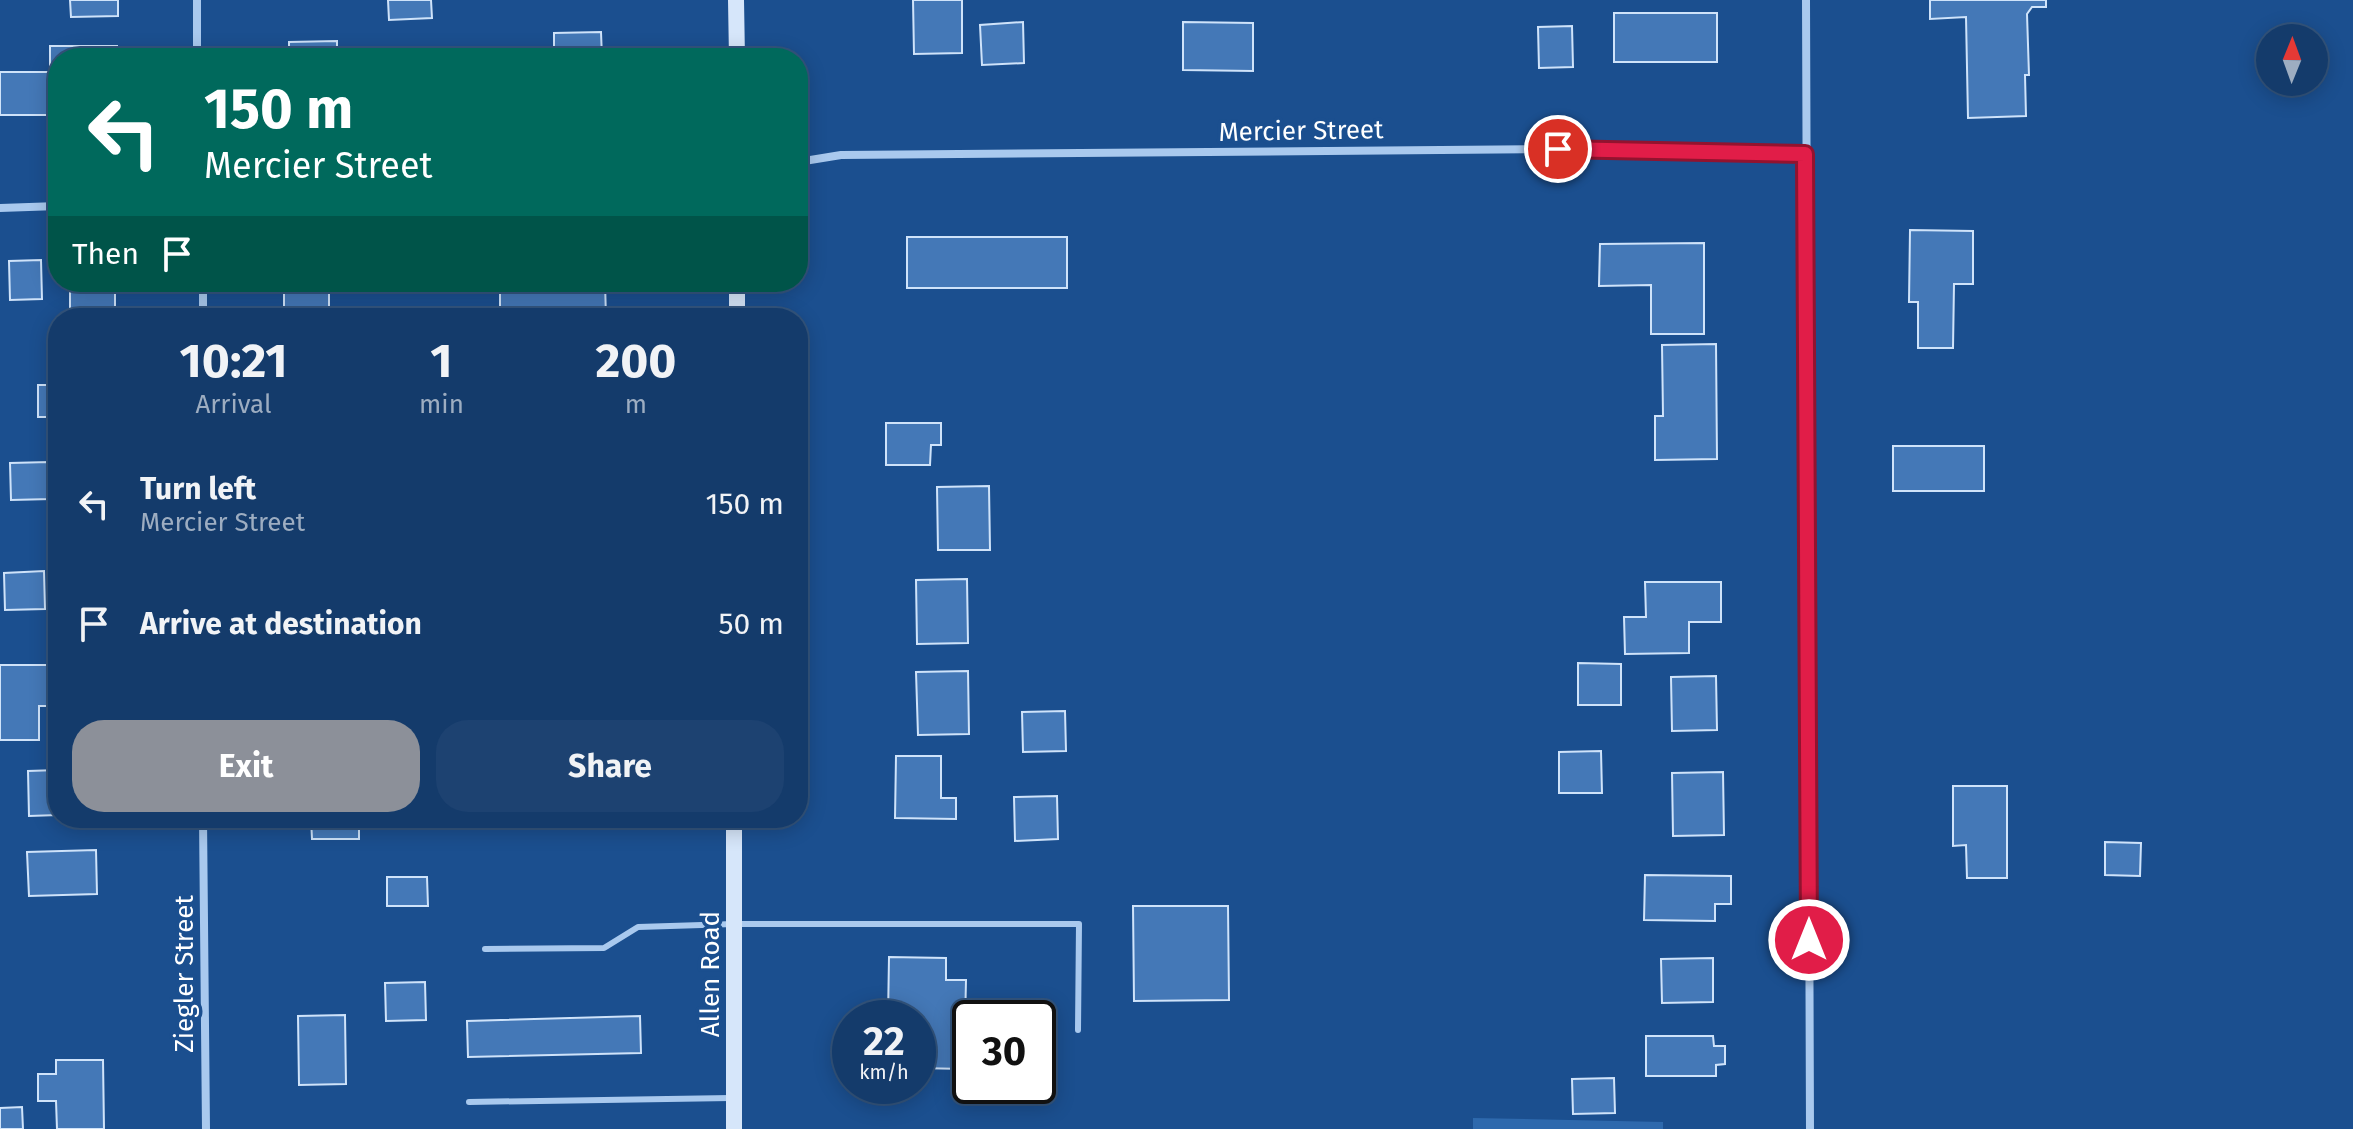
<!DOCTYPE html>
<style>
:root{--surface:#143b6b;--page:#1d4271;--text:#f1f3f6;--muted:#9dadc1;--line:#33557e;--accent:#8c9099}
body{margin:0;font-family:"Fira Sans",sans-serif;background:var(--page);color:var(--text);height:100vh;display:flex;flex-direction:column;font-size:30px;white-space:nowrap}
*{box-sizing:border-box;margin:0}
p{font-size:26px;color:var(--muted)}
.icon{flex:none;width:44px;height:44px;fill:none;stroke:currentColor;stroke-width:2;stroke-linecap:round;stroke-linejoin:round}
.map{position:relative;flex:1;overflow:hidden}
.panel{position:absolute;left:48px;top:308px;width:760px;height:520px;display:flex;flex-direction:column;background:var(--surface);border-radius:32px;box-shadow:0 4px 20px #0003,0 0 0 2px var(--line)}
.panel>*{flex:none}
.hud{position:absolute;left:48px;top:48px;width:760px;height:244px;border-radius:32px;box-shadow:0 4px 20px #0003,0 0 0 2px var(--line);background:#00695c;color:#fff;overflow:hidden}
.needle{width:52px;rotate:1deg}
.buttons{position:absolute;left:2256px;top:24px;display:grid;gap:16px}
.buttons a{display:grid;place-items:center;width:72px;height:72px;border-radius:50%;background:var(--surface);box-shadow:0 4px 20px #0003,0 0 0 2px var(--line);font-size:40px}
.speed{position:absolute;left:832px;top:1000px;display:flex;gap:16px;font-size:40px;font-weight:700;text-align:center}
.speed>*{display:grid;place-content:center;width:104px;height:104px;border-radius:50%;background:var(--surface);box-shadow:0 4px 20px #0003,0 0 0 2px var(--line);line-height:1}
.speed small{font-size:20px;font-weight:400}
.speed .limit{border:4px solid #111;border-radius:12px;background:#fff;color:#111}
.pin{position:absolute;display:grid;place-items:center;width:68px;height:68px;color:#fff;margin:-34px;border:4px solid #fff;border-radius:50%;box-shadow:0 2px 8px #0007}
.me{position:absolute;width:88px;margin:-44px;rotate:0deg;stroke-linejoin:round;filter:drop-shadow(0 0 6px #0008)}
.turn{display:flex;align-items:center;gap:28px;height:168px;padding:0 24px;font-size:36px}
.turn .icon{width:104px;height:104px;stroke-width:2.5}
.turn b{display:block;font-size:56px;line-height:68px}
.then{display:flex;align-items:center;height:76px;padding:0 24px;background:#0003;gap:16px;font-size:30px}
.eta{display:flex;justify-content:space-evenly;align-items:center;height:136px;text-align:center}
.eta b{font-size:48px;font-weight:700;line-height:56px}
.action{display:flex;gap:16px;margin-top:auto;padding:16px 24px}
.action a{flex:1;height:92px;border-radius:32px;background:var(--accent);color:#fff;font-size:32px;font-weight:700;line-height:92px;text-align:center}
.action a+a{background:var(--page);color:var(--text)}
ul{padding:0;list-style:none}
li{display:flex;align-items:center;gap:24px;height:120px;padding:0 24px}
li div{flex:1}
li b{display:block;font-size:30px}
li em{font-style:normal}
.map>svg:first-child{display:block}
</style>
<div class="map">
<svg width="2353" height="1129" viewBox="0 0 2353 1129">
<rect width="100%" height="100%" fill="#1b4f8f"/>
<path fill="#2e69ad" d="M1473,1118L1663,1122V1129H1473Z"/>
<path fill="#4478b7" stroke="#cfe3fa" stroke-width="2" d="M70,0H118V16L71,17Z
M388,0H431L432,18L389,20Z
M913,0H962V53L914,54Z
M1930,0H2046V7H2032L2027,14L2029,75H2025L2026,116L1968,118L1966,17L1930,19Z
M1614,13H1717V62H1614Z
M1023,22L1024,63L982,65L980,25Z
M1183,22L1253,23V71L1183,70Z
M1572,26L1573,67L1539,68L1538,27Z
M601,32L602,58H554V33Z
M337,41V58H289V42Z
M50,46H117V58H58V115H0V72H50Z
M1910,230L1973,231V284H1954L1953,348H1918V302H1909Z
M907,237H1067V288H907Z
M1704,243V334H1651V285L1599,286L1600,244Z
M41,260L42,299L10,300L9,261Z
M70,282H115V318H70Z
M284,282H358V291H329V318H284Z
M500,282H605L606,318H552V310H539V318H500Z
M1716,344L1717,459L1655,460V416H1663L1662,345Z
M38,385H58V417H38Z
M886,423H941V445H931L930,465H886Z
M1893,446H1984V491H1893Z
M49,462L51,499L11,500L10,463Z
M989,486L990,550H938L937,487Z
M44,571L45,609L5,610L4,573Z
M967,579L968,643L917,644L916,580Z
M1645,582H1721V622H1689V653L1625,654L1624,617H1646Z
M58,629V706H39V740H0V665H48L47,630Z
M1578,663L1621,664V705H1578Z
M968,671L969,734L918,735L916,672Z
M1716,676L1717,730L1672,731L1671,677Z
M1065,711L1066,751L1023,752L1022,712Z
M1601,751L1602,793H1559V752Z
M896,756H941V798H956V819L895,818Z
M58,770V815L29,816L28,771Z
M1723,772L1724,835L1673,836L1672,773Z
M1953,786H2007V878H1967L1966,845L1953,846Z
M1057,796L1058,839L1015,841L1014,797Z
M311,818H359V839H312Z
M2105,842L2141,843L2140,876L2105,875Z
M96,850L97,894L29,896L27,852Z
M1645,875L1731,876V904H1715V921L1644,920Z
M387,877H427L428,906H387Z
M1133,906H1228L1229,1000L1134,1001Z
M889,957L946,958V980H966L964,1069L918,1068V1018H888Z
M1713,958V1002L1662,1003L1661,959Z
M425,982L426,1020L386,1021L385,983Z
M345,1015L346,1084L299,1085L298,1016Z
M640,1016L641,1053L468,1057L467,1021Z
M1646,1036H1713L1714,1046H1725V1064L1716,1065V1076H1646Z
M56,1060H103L104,1129H57L56,1101H38V1074H56Z
M1614,1078L1615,1113L1573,1114L1572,1079Z
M22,1107L23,1129H0V1108Z"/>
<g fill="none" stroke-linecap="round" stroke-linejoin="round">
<path stroke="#a9c9ee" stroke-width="6" d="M485,949L604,948L638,927L734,924H1079L1078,1030
M469,1102L731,1098"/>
<path stroke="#a9c9ee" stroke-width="8" d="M197,0V58
M1806,0L1810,1129
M798,162L841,155L1558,149L1805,154
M0,208L58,206
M203,282V318
M203,818L206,1129"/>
<path stroke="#d6e6fa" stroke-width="16" d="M736,0L737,58
M737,318V282
M734,1129V818"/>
</g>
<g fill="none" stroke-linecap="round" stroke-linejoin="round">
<defs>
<path id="route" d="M1558,149L1805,154L1809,940"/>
</defs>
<use href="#route" stroke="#92132f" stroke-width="20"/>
<use href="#route" stroke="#e11d48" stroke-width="14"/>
</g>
<g text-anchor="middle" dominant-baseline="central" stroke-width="7" stroke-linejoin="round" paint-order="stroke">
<g font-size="26" fill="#fff" stroke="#1b4f8f">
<text transform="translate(1301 131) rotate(-1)">Mercier Street</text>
<text transform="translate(184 974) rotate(-90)">Ziegler Street</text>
<text transform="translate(710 974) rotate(-90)">Allen Road</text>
</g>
</g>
</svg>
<div class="buttons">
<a><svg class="needle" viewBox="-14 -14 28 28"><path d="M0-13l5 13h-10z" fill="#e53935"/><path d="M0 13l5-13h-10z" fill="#9dadc1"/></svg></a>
</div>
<div class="speed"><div>22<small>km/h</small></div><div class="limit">30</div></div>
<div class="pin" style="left:1558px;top:149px;background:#d93025"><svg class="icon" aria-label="arrive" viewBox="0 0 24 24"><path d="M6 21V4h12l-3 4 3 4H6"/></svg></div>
<svg class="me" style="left:1809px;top:940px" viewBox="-20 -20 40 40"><circle r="17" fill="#e11d48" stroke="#fff" stroke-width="3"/><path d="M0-11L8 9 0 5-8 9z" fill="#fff"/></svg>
<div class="hud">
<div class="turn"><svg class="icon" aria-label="left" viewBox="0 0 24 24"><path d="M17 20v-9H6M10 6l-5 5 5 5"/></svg><div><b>150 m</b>Mercier Street</div></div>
<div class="then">Then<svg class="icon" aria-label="arrive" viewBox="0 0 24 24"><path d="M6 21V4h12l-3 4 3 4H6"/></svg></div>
</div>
<section class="panel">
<div class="eta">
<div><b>10:21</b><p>Arrival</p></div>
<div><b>1</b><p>min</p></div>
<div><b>200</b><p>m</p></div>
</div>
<ul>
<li><svg class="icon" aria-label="left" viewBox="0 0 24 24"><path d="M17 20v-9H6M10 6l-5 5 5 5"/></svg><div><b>Turn left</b><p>Mercier Street</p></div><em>150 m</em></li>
<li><svg class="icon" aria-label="arrive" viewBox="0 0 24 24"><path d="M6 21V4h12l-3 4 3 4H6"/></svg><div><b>Arrive at destination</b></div><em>50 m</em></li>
</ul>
<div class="action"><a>Exit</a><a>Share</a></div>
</section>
</div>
